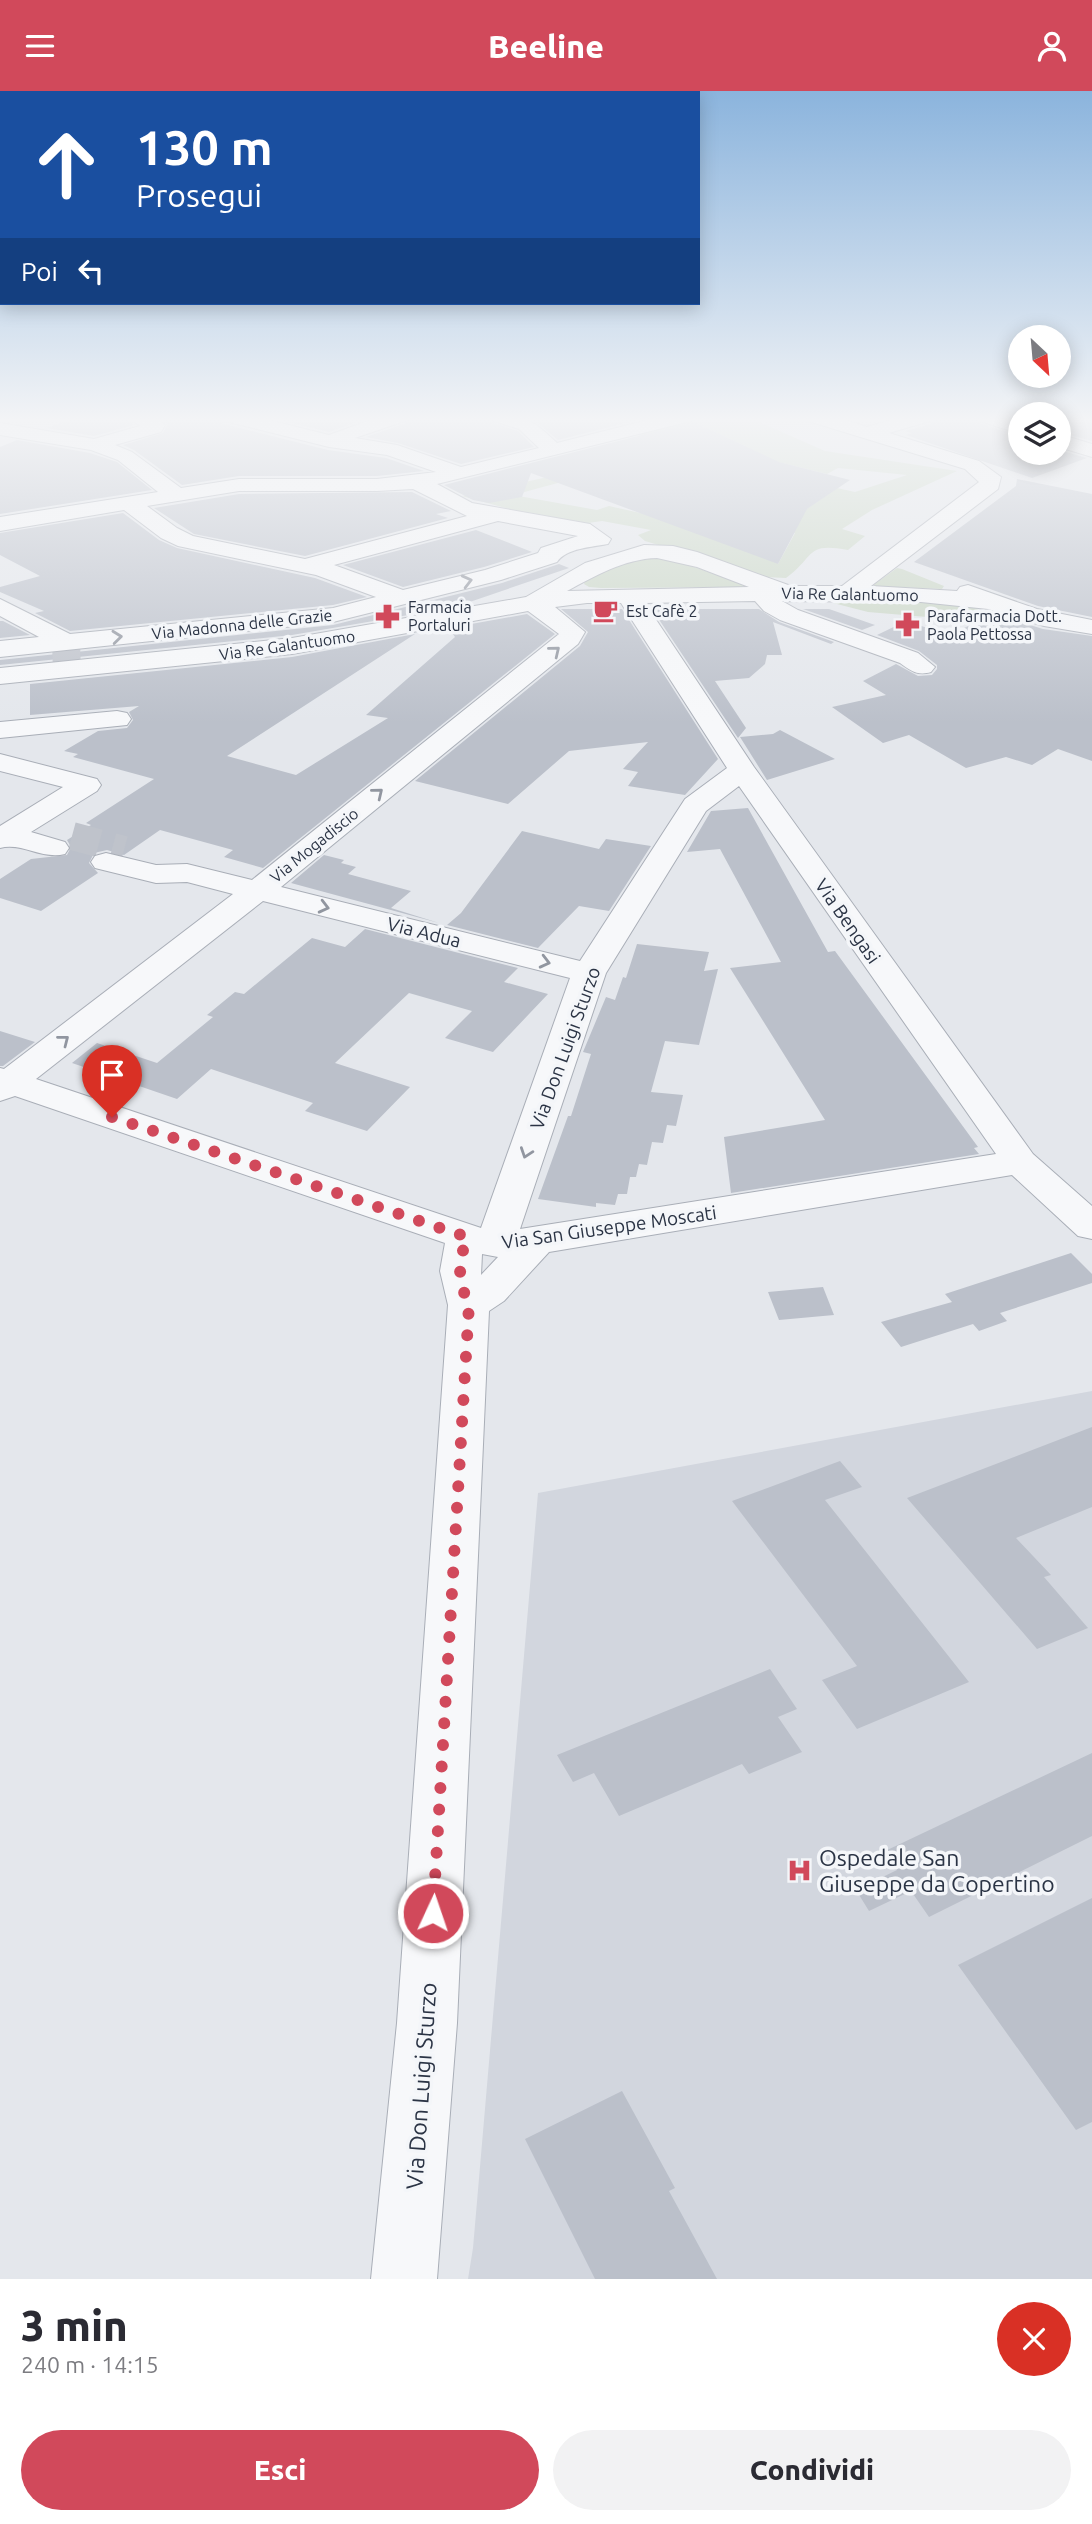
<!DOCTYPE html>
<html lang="it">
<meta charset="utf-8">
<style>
:root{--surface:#fff;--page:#f2f2f3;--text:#2b2b33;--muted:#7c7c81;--accent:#d1495b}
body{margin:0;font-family:Ubuntu,sans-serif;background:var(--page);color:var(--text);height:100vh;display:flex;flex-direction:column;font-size:26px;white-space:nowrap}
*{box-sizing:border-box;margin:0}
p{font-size:23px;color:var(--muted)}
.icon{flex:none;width:38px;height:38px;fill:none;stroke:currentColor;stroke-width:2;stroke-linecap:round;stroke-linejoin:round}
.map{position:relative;height:2188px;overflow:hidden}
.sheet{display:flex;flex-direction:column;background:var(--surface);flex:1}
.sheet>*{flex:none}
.guide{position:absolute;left:0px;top:0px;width:700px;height:214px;box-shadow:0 4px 18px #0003;background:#1a4fa0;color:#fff;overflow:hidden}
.needle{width:46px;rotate:154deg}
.controls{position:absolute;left:1008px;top:234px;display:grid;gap:14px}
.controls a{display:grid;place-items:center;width:63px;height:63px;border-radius:50%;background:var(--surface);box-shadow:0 4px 18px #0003;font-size:35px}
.pin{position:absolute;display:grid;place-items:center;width:60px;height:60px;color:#fff;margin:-72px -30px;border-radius:50% 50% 50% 0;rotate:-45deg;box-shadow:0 0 7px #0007}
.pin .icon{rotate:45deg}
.me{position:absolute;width:77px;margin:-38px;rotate:3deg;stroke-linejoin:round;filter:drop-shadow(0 0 5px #0008)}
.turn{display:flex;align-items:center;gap:24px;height:147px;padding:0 21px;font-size:32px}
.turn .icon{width:91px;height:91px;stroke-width:2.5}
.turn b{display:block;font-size:49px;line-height:60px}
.then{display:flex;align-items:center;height:66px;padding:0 21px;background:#0003;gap:14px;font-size:26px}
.round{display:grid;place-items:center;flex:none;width:74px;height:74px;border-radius:37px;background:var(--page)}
.summary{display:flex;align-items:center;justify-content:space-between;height:119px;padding:0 21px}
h1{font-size:42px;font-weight:800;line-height:52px}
.button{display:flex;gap:14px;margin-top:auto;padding:14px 21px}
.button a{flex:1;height:80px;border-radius:42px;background:var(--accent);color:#fff;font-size:28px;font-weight:800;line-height:80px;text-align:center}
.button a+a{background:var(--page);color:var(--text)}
header{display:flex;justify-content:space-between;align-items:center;height:91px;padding:0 21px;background:var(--accent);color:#fff;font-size:32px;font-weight:800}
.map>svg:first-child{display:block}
</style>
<header><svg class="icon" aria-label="menu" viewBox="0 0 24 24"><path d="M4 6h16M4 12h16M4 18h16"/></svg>Beeline<svg class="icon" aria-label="person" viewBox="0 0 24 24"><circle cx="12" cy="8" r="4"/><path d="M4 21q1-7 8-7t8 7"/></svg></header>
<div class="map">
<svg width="1092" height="2188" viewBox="0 0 1092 2188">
<rect width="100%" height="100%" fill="#e4e7ec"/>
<path fill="#d2d6de" d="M1092,1300V2188H468L473,2157L538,1402Z"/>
<path fill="#c9d6c5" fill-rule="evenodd" d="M703,326H748L825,360L957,380L872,419L842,438L865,445L848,459C805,451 816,465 786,487L765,486L645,450L638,444L651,439L602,430L588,432L513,419L462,405L566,382L634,349L640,344L636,342ZM700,334L745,355L734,360L827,383L838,377L907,384L855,401L837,397L779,437L795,442L778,473L734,443L609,415L597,419L513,404C581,386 641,371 700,334Z
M666,466L748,495L752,496L601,497L589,496L584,493L585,490L629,469Z
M897,477L902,478L944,495L942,498L872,495Z
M838,509H944L982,517L958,528H951L868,521L833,512Z"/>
<path fill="#bbc0ca" d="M77,326H125L134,334L94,345L47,337Z
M158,326H219L224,333L328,359L386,367L424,380L377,385H239L182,394L134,359L123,354L163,342L168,333Z
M267,326H371L329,341Z
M411,326H488L493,332L518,340L534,356L461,373L398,352L366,346L406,332Z
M525,326H649L558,349L536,331Z
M936,326H974L979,332L1020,345V362H1059V359L1087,367L1032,387L906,344L912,342L905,340L931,333Z
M1059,326H1092V350L1059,341Z
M694,331L779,371L850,389L807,418L778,473L531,382L522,406L489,412L473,409L444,394Z
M17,349L90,362L117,371L152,399L0,423V356Z
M1017,388L1092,403V526L1038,515L914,471L1016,395Z
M412,401L451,420L436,423L448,427L305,465L194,443L154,417L239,403Z
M123,422L159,449L177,457L315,487L367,506L333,514L70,540L35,522L44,520L0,501V496L40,485L0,464V442Z
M476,439L532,461L484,476L403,496L343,474Z
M559,473L569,477L455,516L292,544L0,574V569L333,534L502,492Z
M561,518H622L718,668L685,704L628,695L638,681L623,678L648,651L569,660L508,713L415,690L580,555L588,541Z
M652,518H759L779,531L834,551L831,553L773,531L782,564H767L765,573L749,587L715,590L746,637L738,647Z
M803,518H829L875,534L862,539Z
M527,523L555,543L263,777L224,766L233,759L160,739L124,764L107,759L94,762L89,772L98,782L41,820L0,807V788L31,768L67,764L71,756L67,749L91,734L86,732L154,688L73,666L78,663L64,660L98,640L127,637L133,629L129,621L139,615L30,624V593L292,566L415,543L227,665L296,684L388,627L366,624L455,546L449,537Z
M994,523L1043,538L1092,545V670L1058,658L1032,674L1006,666L966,677L909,644L883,652L832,616L886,604L863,590L896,573L918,585L932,584L937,578V574L919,560L877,544L906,530L949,544Z
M0,530H3L30,544L0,547Z
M780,639L835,668L767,689L740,646L773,643Z
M748,717L828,861L835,860L978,1056L974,1057L979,1063L731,1102L724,1046L825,1029L730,877L781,871L720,758L687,761L711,720Z
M522,740L599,758L606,748L651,755L609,820L579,815L538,857L447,834L461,822Z
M324,764L344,769L341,772L356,776L348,783L411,800L391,817L439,832L291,792Z
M365,838L518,877L504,891L548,903L493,961L445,947L472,920L409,902L335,972L410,996L367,1040L305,1020L313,1012L211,978L177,1008L72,972L97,952L157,972L213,926L207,924L235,901L244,903L312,847L345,856Z
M637,853L709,861L704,880L718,878L699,954L665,950L651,1001L683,1004L676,1035L667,1034L663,1052L652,1051L647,1074L639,1073L636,1086H630L627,1103H618L615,1114L596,1112V1116L538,1108L568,1025H571L591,963L583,961L606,906L615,909L623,886L626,887Z
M0,940L35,951L3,975H0Z
M1071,1162L1092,1183V1192L1000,1222L1007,1230L979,1240L973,1233L901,1256L881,1231L952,1211L945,1203Z
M823,1196L834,1224L779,1229L768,1201Z
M1092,1336V1416L1016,1447L1051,1484L1044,1486L1088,1537L1037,1558L907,1407Z
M840,1370L862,1396L825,1409L969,1591L857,1638L822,1589L857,1575L732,1410Z
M770,1578L797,1618L778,1626L802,1661L749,1683L742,1673L619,1725L594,1682L573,1691L557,1664Z
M1092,1662V1745L929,1826L911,1800L869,1820L856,1799L897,1779L883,1761Z
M1092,1807V2031L1076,2039L958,1874Z
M622,2000L675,2097L669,2100L717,2188H595L525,2048Z"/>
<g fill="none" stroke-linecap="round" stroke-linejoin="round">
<path stroke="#bfc3cb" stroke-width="28" stroke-dasharray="28 14" stroke-linecap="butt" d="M66,551L67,580
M72,745L124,759"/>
<defs>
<path id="minor" d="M128,326H154L165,334L161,341L115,354L132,361L181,397L239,388H377L436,381L387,364L329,356L225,330L222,326H256L329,344L379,326H408L405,330L355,347L397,354L461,376L539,357L519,338L494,330L491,326C529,326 530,327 557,352L660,326H694L691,330L437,393L472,412L590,433L611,448L608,453C593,456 566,457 557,471L501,489L333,531L0,566V550L39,546L0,525V508L70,543L333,517L376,506L316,484L178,455L161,447L124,419L0,440V426L158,401L118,369L91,359L0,344V332L94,348L140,335ZM413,398L467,425L305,468L193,445L177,437L147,415L239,400H377ZM498,430L578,445L541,457L538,462L485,479L403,499L334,474Z
M805,326H836L867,336L901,326H933L930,330L889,342L979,370L1001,386L998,398L871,495L957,500L960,496L968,494L1037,518L1092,529V543L1044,535L988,518L921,511L782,510L798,519L918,562L935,576L931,581C918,585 911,580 900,572L780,529L764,520L755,510L645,512L754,676L1033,1063L1092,1115V1148L1078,1145L1012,1084L549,1161L504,1210L489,1220L457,1932L437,2188H371L397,1932L448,1214L440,1180L445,1152L15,1005L0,1010V977L4,978L233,803L187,791L156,792L95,777L91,771L95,765L106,762L156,774L187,773L252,789L559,543L528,520L292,563L0,593V577L292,547L526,506L585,472L644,454L673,455L697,461L791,495H842L979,391L965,378L808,330ZM657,467L697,476L749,496L567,500C595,485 624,468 657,467ZM587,512H621L727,677L685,708L580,870L281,796L578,553L585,541L555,516ZM739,695L996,1063L520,1138L606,882L706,720ZM263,810L570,887L481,1137L36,988ZM482,1163L498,1166L481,1184Z
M977,326H1007L1020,331V343L980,330Z
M1059,343L1092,353V366L1059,356Z
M117,620L127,622L131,628L127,634L0,647V631Z
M0,663L97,688L101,694L97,700L31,741L65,751L69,757L65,763C42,769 22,751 0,757V735L63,696L0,680Z"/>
</defs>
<use href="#minor" stroke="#a9aeb7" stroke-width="2"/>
<use href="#minor" fill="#f7f8fa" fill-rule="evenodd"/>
</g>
<defs><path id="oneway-chevron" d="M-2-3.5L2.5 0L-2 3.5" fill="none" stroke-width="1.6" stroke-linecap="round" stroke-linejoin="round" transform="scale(1.75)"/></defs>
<g stroke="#9196a0">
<use href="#oneway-chevron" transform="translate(467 490) rotate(-14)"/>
<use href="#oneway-chevron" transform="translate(117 546) rotate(-6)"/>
<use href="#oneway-chevron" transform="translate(555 560) rotate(-39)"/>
<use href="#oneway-chevron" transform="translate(378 702) rotate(-39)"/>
<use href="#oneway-chevron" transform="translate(324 816) rotate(14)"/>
<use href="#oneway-chevron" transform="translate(545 871) rotate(14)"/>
<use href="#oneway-chevron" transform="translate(64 949) rotate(-38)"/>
<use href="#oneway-chevron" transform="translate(526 1062) rotate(109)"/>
</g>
<linearGradient id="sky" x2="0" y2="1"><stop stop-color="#8bb4dd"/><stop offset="0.52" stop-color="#f3f4f6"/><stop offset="1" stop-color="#f3f4f6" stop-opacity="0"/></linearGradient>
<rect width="1092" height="632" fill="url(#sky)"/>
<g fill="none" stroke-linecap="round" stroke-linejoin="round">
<path stroke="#d1495b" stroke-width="12" stroke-dasharray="0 21.6" d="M112,1026L467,1146C458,1174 457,1187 469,1214L433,1822"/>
</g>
<defs>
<symbol id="cafe-bare" viewBox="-9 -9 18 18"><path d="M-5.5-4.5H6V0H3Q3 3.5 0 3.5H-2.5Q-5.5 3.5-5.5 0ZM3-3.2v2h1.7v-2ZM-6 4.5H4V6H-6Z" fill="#d1495b" stroke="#f4f6f9" stroke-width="2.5" paint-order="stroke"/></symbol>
<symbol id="pharmacy-bare" viewBox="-9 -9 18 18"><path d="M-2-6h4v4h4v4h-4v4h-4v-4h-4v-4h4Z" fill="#d1495b" stroke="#f4f6f9" stroke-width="2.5" paint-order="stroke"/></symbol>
<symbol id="hospital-bare" viewBox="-9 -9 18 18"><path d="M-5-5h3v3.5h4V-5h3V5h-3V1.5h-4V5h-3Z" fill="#d1495b" stroke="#f4f6f9" stroke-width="2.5" paint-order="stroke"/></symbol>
</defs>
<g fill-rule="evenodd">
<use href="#cafe-bare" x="588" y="502" width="35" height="35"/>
<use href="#pharmacy-bare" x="370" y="508" width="35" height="35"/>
<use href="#pharmacy-bare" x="890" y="516" width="35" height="35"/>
<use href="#hospital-bare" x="782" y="1762" width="35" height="35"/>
</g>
<g text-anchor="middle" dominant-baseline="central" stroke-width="7" stroke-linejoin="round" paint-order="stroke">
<g font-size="16" fill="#2b3445" stroke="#f4f6f9">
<text transform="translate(850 503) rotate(1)">Via Re Galantuomo</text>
<text transform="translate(242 533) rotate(-6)">Via Madonna delle Grazie</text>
<text transform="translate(287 554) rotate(-8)">Via Re Galantuomo</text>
<text transform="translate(314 754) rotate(-39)">Via Mogadiscio</text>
</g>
<g font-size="16" fill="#2b3445" stroke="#f4f6f9" text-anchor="start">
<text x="408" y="516">Farmacia<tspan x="408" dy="18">Portaluri</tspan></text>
<text x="626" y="520">Est Cafè 2</text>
<text x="927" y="525">Parafarmacia Dott.<tspan x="927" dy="18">Paola Pettossa</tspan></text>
</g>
<g font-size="19" fill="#2b3445" stroke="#f4f6f9">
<text transform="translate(848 830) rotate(55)">Via Bengasi</text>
<text transform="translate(424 841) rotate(14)">Via Adua</text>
<text transform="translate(565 957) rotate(-70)">Via Don Luigi Sturzo</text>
<text transform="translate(609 1136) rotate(-8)">Via San Giuseppe Moscati</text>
</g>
<g font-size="23" fill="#2b3445" stroke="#f4f6f9" text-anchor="start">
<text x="819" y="1766">Ospedale San<tspan x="819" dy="26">Giuseppe da Copertino</tspan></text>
</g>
<g font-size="23" fill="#2b3445" stroke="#f4f6f9">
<text transform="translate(421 1995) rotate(-86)">Via Don Luigi Sturzo</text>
</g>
</g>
</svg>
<div class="controls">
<a><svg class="needle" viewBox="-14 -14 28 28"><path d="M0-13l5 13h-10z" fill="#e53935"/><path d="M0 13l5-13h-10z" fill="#7c7c81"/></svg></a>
<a><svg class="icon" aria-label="layers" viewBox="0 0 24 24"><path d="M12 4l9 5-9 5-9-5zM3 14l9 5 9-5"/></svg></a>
</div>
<div class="pin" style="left:112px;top:1026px;background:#d93025"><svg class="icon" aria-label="arrive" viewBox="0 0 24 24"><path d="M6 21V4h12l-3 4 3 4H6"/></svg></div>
<svg class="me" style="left:433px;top:1822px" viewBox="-20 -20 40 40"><circle r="17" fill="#d1495b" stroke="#fff" stroke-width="3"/><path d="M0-11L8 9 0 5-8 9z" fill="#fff"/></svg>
<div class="guide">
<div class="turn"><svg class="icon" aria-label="ahead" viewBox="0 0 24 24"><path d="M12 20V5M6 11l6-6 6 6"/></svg><div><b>130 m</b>Prosegui</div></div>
<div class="then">Poi<svg class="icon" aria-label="left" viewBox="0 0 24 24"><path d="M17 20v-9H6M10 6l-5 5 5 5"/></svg></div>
</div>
</div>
<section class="sheet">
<div class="summary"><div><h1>3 min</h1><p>240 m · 14:15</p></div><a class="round" style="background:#d93025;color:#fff"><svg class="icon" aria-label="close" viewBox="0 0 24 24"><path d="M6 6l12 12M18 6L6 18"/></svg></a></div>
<div class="button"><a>Esci</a><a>Condividi</a></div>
</section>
